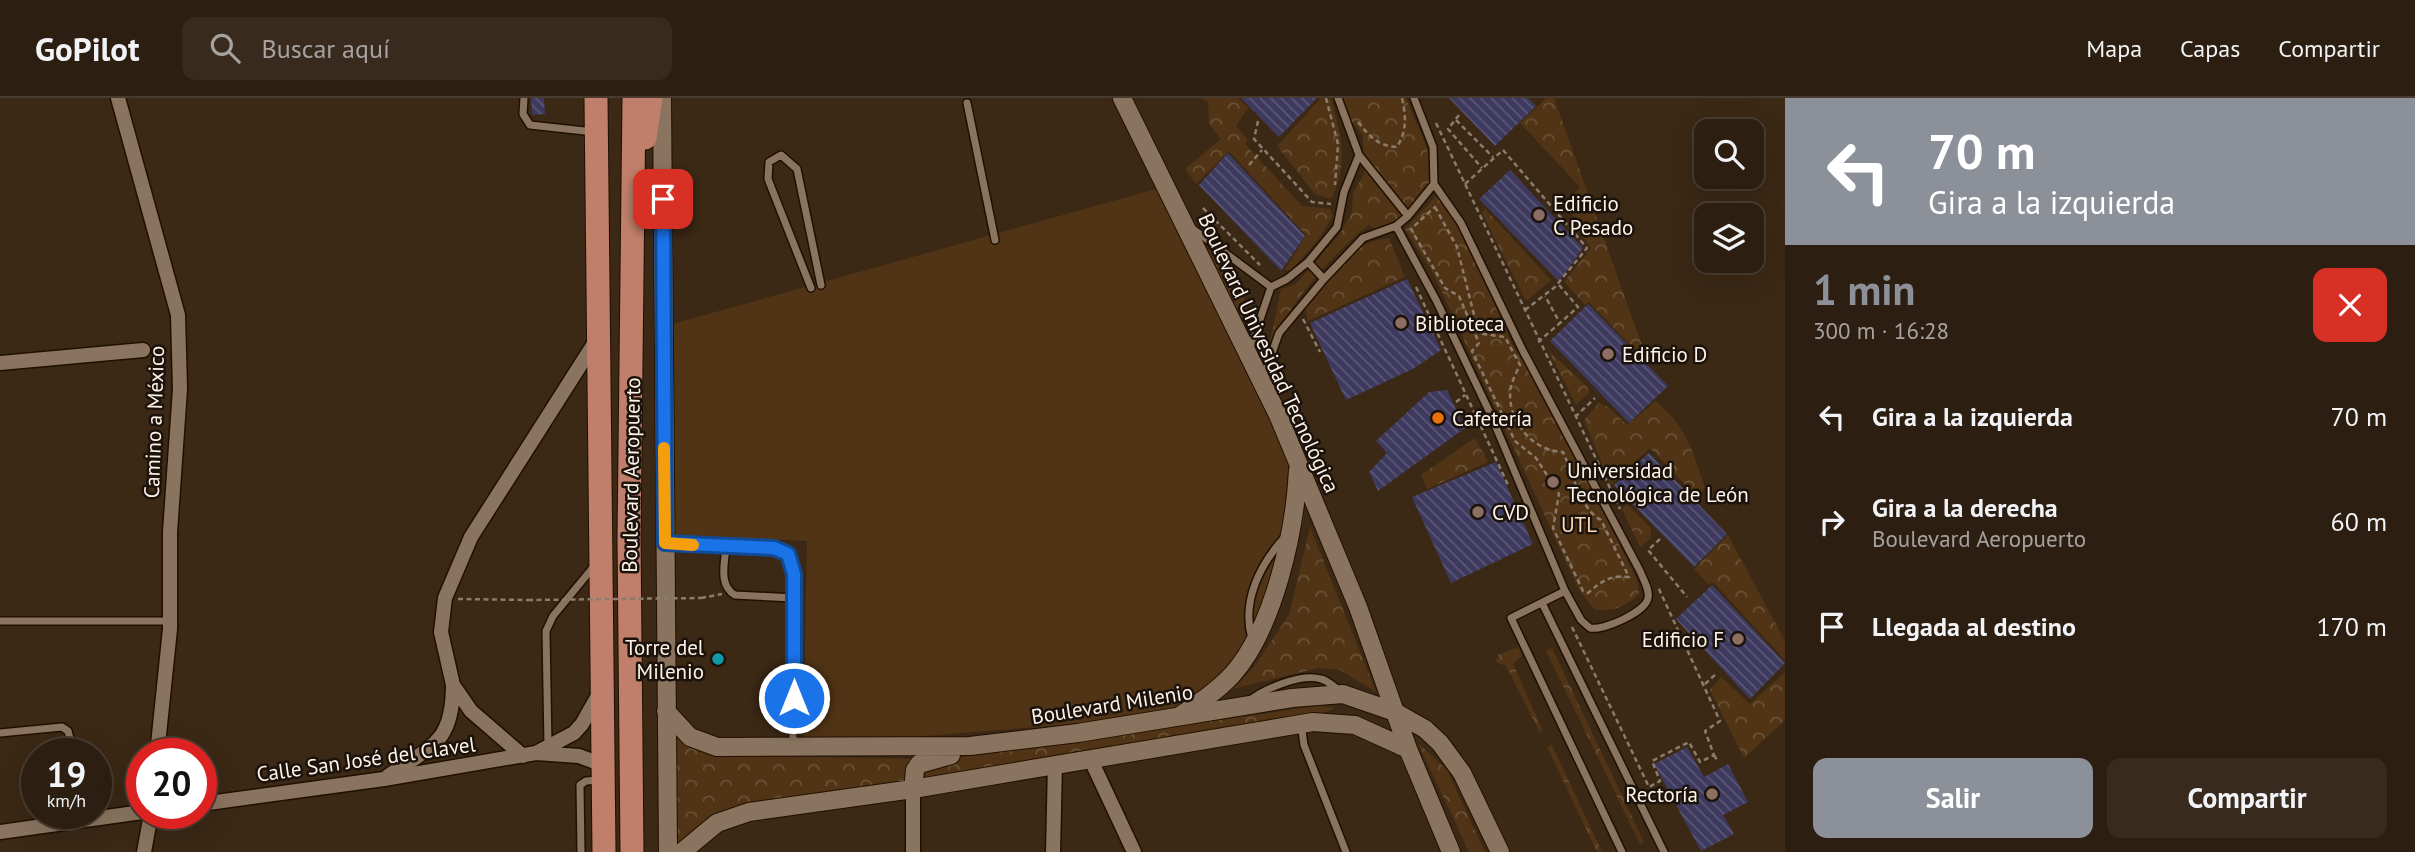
<!DOCTYPE html>
<html lang="es">
<meta charset="utf-8">
<style>
:root{--surface:#2c1e10;--page:#382b1e;--text:#f1f3f6;--muted:#a6a29f;--line:#483c30;--accent:#8c9099}
body{margin:0;font-family:"PT Sans",sans-serif;background:var(--page);color:var(--text);height:100vh;display:flex;flex-direction:column;font-size:26px;white-space:nowrap}
*{box-sizing:border-box;margin:0}
p{font-size:23px;color:var(--muted)}
.icon{flex:none;width:38px;height:38px;fill:none;stroke:currentColor;stroke-width:2;stroke-linecap:round;stroke-linejoin:round}
.map{position:relative;flex:1;overflow:hidden}
.side{display:flex;flex-direction:column;background:var(--surface);width:630px}
.side>*{flex:none}
.hud{background:#8c9099;color:#fff;overflow:hidden}
.tools{position:absolute;left:1694px;top:21px;display:grid;gap:14px}
.tools a{display:grid;place-items:center;width:70px;height:70px;border-radius:14px;background:var(--surface);box-shadow:0 7px 28px #0002,0 0 0 2px var(--line);font-size:35px}
.speed{position:absolute;left:21px;top:640px;display:flex;gap:14px;font-size:35px;font-weight:700;text-align:center}
.speed>*{display:grid;place-content:center;width:91px;height:91px;border-radius:50%;background:var(--surface);box-shadow:0 7px 28px #0002,0 0 0 2px var(--line);line-height:1}
.speed small{font-size:18px;font-weight:400}
.speed .limit{border:10px solid #d22;background:#fff;color:#111}
.pin{position:absolute;display:grid;place-items:center;width:60px;height:60px;color:#fff;margin:-30px;border-radius:14px;box-shadow:0 4px 10px #0006}
.me{position:absolute;width:77px;margin:-38px;rotate:0deg;stroke-linejoin:round;filter:drop-shadow(0 0 5px #0008)}
.turn{display:flex;align-items:center;gap:24px;height:147px;padding:0 28px;font-size:32px}
.turn .icon{width:91px;height:91px;stroke-width:2.5}
.turn b{display:block;font-size:49px;line-height:60px}
.round{display:grid;place-items:center;flex:none;width:74px;height:74px;border-radius:14px;background:var(--page)}
.summary{display:flex;align-items:center;justify-content:space-between;height:119px;padding:0 28px}
h1{font-size:42px;font-weight:600;line-height:52px;color:var(--accent)}
.primary-button{display:flex;gap:14px;margin-top:auto;padding:14px 28px}
.primary-button a{flex:1;height:80px;border-radius:14px;background:var(--accent);color:#fff;font-size:28px;font-weight:600;line-height:80px;text-align:center}
.primary-button a+a{background:var(--page);color:var(--text)}
ul{padding:0;list-style:none}
li{display:flex;align-items:center;gap:21px;height:105px;padding:0 28px}
li div{flex:1}
li b{display:block;font-size:26px}
li em{font-style:normal}
header{display:flex;align-items:center;gap:42px;box-sizing:border-box;height:98px;padding:0 35px;background:var(--surface);border-bottom:2px solid var(--line)}
header strong{font-size:33px}
nav{display:flex;gap:38px;margin-inline-start:auto;font-size:24px}
.search{width:490px;height:63px;background:var(--page);display:flex;align-items:center;gap:18px;box-sizing:border-box;padding:0 24px;border-radius:14px;color:var(--muted);font-size:26px}
main{display:flex;flex:1;min-height:0}
.map>svg:first-child{display:block}
</style>
<header>
<strong>GoPilot</strong>
<div class="search"><svg class="icon" aria-label="search" viewBox="0 0 24 24"><circle cx="10" cy="10" r="6"/><path d="M15 15l6 6"/></svg>Buscar aquí</div>
<nav><a>Mapa</a><a>Capas</a><a>Compartir</a></nav>
</header>
<main>
<div class="map">
<svg width="1785" height="754" viewBox="0 0 1785 754">
<defs>
<pattern id="forest-crowns" width="20" height="18" patternUnits="userSpaceOnUse" patternTransform="scale(1.75)"><rect width="20" height="18" fill="#503415"/><path d="M2 6a3 3 0 1 1 6 0M12 15a3 3 0 1 1 6 0" fill="none" stroke="#6a5237"/></pattern>
<pattern id="building-back-hatch" width="6" height="6" patternUnits="userSpaceOnUse" patternTransform="scale(1.75)"><rect width="6" height="6" fill="#3e3a5f"/><path d="M-1 5l2 2M0 0l6 6M5-1l2 2" fill="none" stroke="#5b5776"/></pattern>
</defs>
<rect width="100%" height="100%" fill="#3b2815"/>
<path fill="#503415" d="M1167,88L1299,365L1304,421L1264,530L1184,617L803,648L807,443L667,437L665,228Z"/>
<path fill="url(#forest-crowns)" d="M1202,0H1238L1248,10L1236,28L1248,42L1245,46L1302,108L1330,111L1333,118L1318,142L1291,172H1285L1306,137L1229,53L1196,86L1185,71L1221,41L1209,26L1208,4Z
M1321,0L1331,1C1341,36 1349,67 1331,101L1315,96L1277,48Z
M1341,0H1406C1416,27 1431,51 1433,80C1417,101 1403,125 1376,131L1368,127C1333,157 1285,207 1272,251L1269,249L1281,191L1296,186L1340,136L1352,114L1353,95L1364,76L1363,37L1345,16Z
M1546,0H1554L1649,267L1589,204L1585,207L1564,184L1591,150L1571,123L1574,119L1565,106L1580,89L1520,25Z
M1439,95L1472,155L1512,246L1548,303L1637,482L1639,496C1627,508 1612,514 1595,512L1579,492L1434,177L1405,131Z
M1485,111L1551,182L1526,203L1482,115Z
M1389,140L1405,179L1308,223L1305,211C1328,181 1349,143 1389,140Z
M1205,149C1232,169 1256,207 1246,241Z
M1549,253L1587,288L1589,295L1576,307Z
M1656,303C1688,331 1691,350 1705,389L1697,399L1650,350L1611,387L1584,322L1599,305L1608,309L1627,327Z
M1475,340L1488,364L1427,391L1421,377Z
M1627,406L1651,430V440L1640,449L1622,411Z
M1310,429L1376,594L1340,572L1318,570L1233,591L1254,569L1289,517Z
M1728,437L1785,543V562L1714,485L1708,486L1694,471Z
M1519,549L1522,558L1513,566L1543,633L1540,635L1506,568L1495,564L1499,556Z
M1552,550L1644,744L1640,746L1546,553Z
M1785,574V622L1744,660L1710,592L1721,579L1750,606Z
M1317,608L1336,610L1321,616L925,679L924,672L932,663Z
M676,637L711,657L914,661L906,684L691,737L677,746Z
M1418,645L1447,672L1485,754H1469Z
M1552,647L1602,754H1597L1547,649Z"/>
<path fill="url(#building-back-hatch)" d="M531,0H544L545,16L532,17Z
M1241,0H1317L1279,39Z
M1449,0H1528L1536,8L1495,48Z
M1228,55L1305,138L1281,173L1199,87Z
M1510,72L1583,150L1559,183L1479,101Z
M1407,181L1441,252L1413,271L1346,302L1310,225Z
M1588,206L1668,288L1629,325L1550,243Z
M1447,292L1465,330L1378,393L1369,374L1387,355L1376,343L1429,294Z
M1649,355L1727,436L1694,469L1614,387Z
M1496,364L1533,446L1451,485L1412,399Z
M1712,487L1785,565L1750,601L1676,521Z
M1687,649L1704,679L1728,666L1748,704L1723,717L1734,736L1701,753L1654,666Z"/>
<g fill="none" stroke-linecap="round" stroke-linejoin="round">
<defs>
<path id="service" d="M524,0L523,16L530,27L594,34
M967,5L995,142
M1359,57L1408,118
M1396,128L1436,202L1490,315L1565,493L1581,522L1590,530C1603,533 1646,514 1648,500C1650,492 1643,481 1640,473L1523,253L1461,125L1434,86
M1193,131L1271,189L1287,181L1308,164L1337,129L1344,94L1359,57L1338,0
M1308,164L1324,181
M811,190L768,81L769,64L781,57L797,71L821,187
M1250,251L1271,189
M1263,281L1279,235L1324,181L1363,140L1396,128L1408,118L1434,86L1433,49L1414,0
M665,445L774,450L792,461L793,647
M726,448C725,465 718,487 735,497L794,500
M1565,493L1511,520L1622,754
M1542,505L1664,754
M0,523H170
M1252,541C1241,504 1260,466 1285,439
M1249,603C1264,591 1301,575 1321,581C1327,582 1334,589 1340,593
M1301,626L1304,647L1346,754
M0,635L62,629L68,633L74,656
M548,649L546,533L553,518L595,467
M581,754L580,687L586,683L599,682"/>
<path id="minor" d="M118,0L178,217L180,291L170,434V531L157,656
M0,265L143,252
M537,655L579,658L603,667
M523,658L471,613L453,587L441,534L445,500L471,439L597,241
M1090,660L1134,754
M388,678C431,648 452,646 453,589
M913,691V754
M201,706L384,681L536,655L574,635L582,626L599,596
M0,734L142,714
M144,754L151,716
M1053,754L1055,666"/>
<path id="tertiary" d="M662,0L668,754
M1122,0L1278,317L1358,509L1408,651L1451,754
M666,613L690,639L717,649L970,648L1078,635L1292,600L1343,596L1395,614L1425,631L1440,645L1462,675L1500,754
M1181,617C1199,605 1217,593 1232,577C1274,530 1295,433 1298,372
M913,691L915,672L919,666L951,657
M682,754L717,725L749,714L913,691L1313,624L1355,627L1408,651"/>
<path id="trunk" d="M596,0L604,754
M645,40L651,0
M632,754L629,441L634,0"/>
</defs>
<use href="#service" stroke="#211001" stroke-width="10"/>
<use href="#minor" stroke="#211001" stroke-width="17"/>
<use href="#tertiary" stroke="#211001" stroke-width="20"/>
<use href="#trunk" stroke="#211001" stroke-width="25"/>
<path stroke="#8b7c6d" stroke-width="2.5" stroke-dasharray="5 3.5" stroke-linecap="butt" d="M1326,0L1338,46L1335,87
M1459,17L1448,31L1482,70
M1456,22L1493,59
M1258,23L1254,41L1312,104L1331,106
M1358,24C1370,39 1378,48 1397,49C1407,33 1406,18 1402,0
M1436,25L1620,411
M1249,67L1262,52
M1465,86L1503,52L1587,150L1555,189L1525,212
M1435,109L1457,149L1474,217L1483,236L1505,239L1520,267C1517,273 1513,281 1511,288C1505,319 1530,353 1563,354C1572,374 1581,412 1601,422L1629,479C1609,477 1602,483 1588,495L1583,493L1553,430L1559,396L1536,360L1515,343L1472,253L1479,245L1459,198L1445,190L1411,131Z
M1203,110L1260,167
M1559,187L1578,209L1560,225
M1416,189L1509,389
M1303,221L1320,254
M1538,244L1560,225L1545,198
M1456,304L1465,297
M1575,319L1595,300
M1660,441L1648,452L1687,499
M701,500L722,496
M458,501L528,502
M1572,529L1649,689L1660,683L1652,663L1689,644L1700,664L1714,657L1705,633L1720,623L1658,489
M1705,586L1717,575
M1714,657L1718,664"/>
<use href="#service" stroke="#8a745f" stroke-width="7"/>
<use href="#minor" stroke="#8a745f" stroke-width="14"/>
<use href="#tertiary" stroke="#8a745f" stroke-width="18"/>
<use href="#trunk" stroke="#c07f6a" stroke-width="23"/>
<path stroke="#8b7c6d" stroke-width="2.5" stroke-dasharray="5 3.5" stroke-linecap="butt" d="M528,502L701,500"/>
</g>
<g fill="none" stroke-linecap="round" stroke-linejoin="round">
<defs>
<path id="route" d="M663,101L665,445L774,450L788,456L794,476V600"/>
</defs>
<use href="#route" stroke="#114b97" stroke-width="18"/>
<use href="#route" stroke="#1a73e8" stroke-width="12"/>
<path stroke="#f59e0b" stroke-width="12" d="M664,350L665,445L693,447"/>
</g>
<g fill="#8d6e63" stroke="#1b130b" stroke-width="2.5">
<circle cx="1539" cy="117" r="7"/>
<circle cx="1401" cy="225" r="7"/>
<circle cx="1608" cy="256" r="7"/>
<circle cx="1553" cy="384" r="7"/>
<circle cx="1478" cy="414" r="7"/>
<circle cx="1738" cy="541" r="7"/>
<circle cx="1712" cy="696" r="7"/>
</g>
<circle fill="#e8710a" stroke="#1b130b" stroke-width="2.5" cx="1438" cy="320" r="7"/>
<circle fill="#0f9aa8" stroke="#1b130b" stroke-width="2.5" cx="718" cy="561" r="7"/>
<g text-anchor="middle" dominant-baseline="central" stroke-width="5" stroke-linejoin="round" paint-order="stroke">
<g font-size="21" fill="#fdf3ea" stroke="#1b130b" text-anchor="start">
<text x="1553" y="105">Edificio<tspan x="1553" dy="24">C Pesado</tspan></text>
<text x="1415" y="225">Biblioteca</text>
<text x="1622" y="256">Edificio D</text>
<text x="1452" y="320">Cafetería</text>
<text x="1567" y="372">Universidad<tspan x="1567" dy="24">Tecnológica de León</tspan></text>
<text x="1492" y="414">CVD</text>
<text x="1724" y="541" text-anchor="end">Edificio F</text>
<text x="704" y="549" text-anchor="end">Torre del<tspan x="704" dy="24">Milenio</tspan></text>
<text x="1698" y="696" text-anchor="end">Rectoría</text>
</g>
<g font-size="21" fill="#fdf3ea" stroke="#1b130b">
<text transform="translate(1269 255) rotate(65)">Boulevard Univesidad Tecnológica</text>
<text transform="translate(154 324) rotate(-88)">Camino a México</text>
<text transform="translate(631 377) rotate(-89)">Boulevard Aeropuerto</text>
<text transform="translate(1112 606) rotate(-9)">Boulevard Milenio</text>
<text transform="translate(366 661) rotate(-8)">Calle San José del Clavel</text>
</g>
<g font-size="21" fill="#fdddbe" stroke="#1b130b">
<text x="1579" y="426">UTL</text>
</g>
</g>
</svg>
<div class="tools">
<a><svg class="icon" aria-label="search" viewBox="0 0 24 24"><circle cx="10" cy="10" r="6"/><path d="M15 15l6 6"/></svg></a>
<a><svg class="icon" aria-label="layers" viewBox="0 0 24 24"><path d="M12 4l9 5-9 5-9-5zM3 14l9 5 9-5"/></svg></a>
</div>
<div class="speed"><div>19<small>km/h</small></div><div class="limit">20</div></div>
<div class="pin" style="left:663px;top:101px;background:#d93025"><svg class="icon" aria-label="arrive" viewBox="0 0 24 24"><path d="M6 21V4h12l-3 4 3 4H6"/></svg></div>
<svg class="me" style="left:794px;top:600px" viewBox="-20 -20 40 40"><circle r="17" fill="#1a73e8" stroke="#fff" stroke-width="3"/><path d="M0-11L8 9 0 5-8 9z" fill="#fff"/></svg>
</div>
<section class="side">
<div class="hud">
<div class="turn"><svg class="icon" aria-label="left" viewBox="0 0 24 24"><path d="M17 20v-9H6M10 6l-5 5 5 5"/></svg><div><b>70 m</b>Gira a la izquierda</div></div>
</div>
<div class="summary"><div><h1>1 min</h1><p>300 m · 16:28</p></div><a class="round" style="background:#d93025;color:#fff"><svg class="icon" aria-label="close" viewBox="0 0 24 24"><path d="M6 6l12 12M18 6L6 18"/></svg></a></div>
<ul>
<li><svg class="icon" aria-label="left" viewBox="0 0 24 24"><path d="M17 20v-9H6M10 6l-5 5 5 5"/></svg><div><b>Gira a la izquierda</b></div><em>70 m</em></li>
<li><svg class="icon" aria-label="right" viewBox="0 0 24 24"><path d="M7 20v-9h11M14 6l5 5-5 5"/></svg><div><b>Gira a la derecha</b><p>Boulevard Aeropuerto</p></div><em>60 m</em></li>
<li><svg class="icon" aria-label="arrive" viewBox="0 0 24 24"><path d="M6 21V4h12l-3 4 3 4H6"/></svg><div><b>Llegada al destino</b></div><em>170 m</em></li>
</ul>
<div class="primary-button"><a>Salir</a><a>Compartir</a></div>
</section>
</main>
